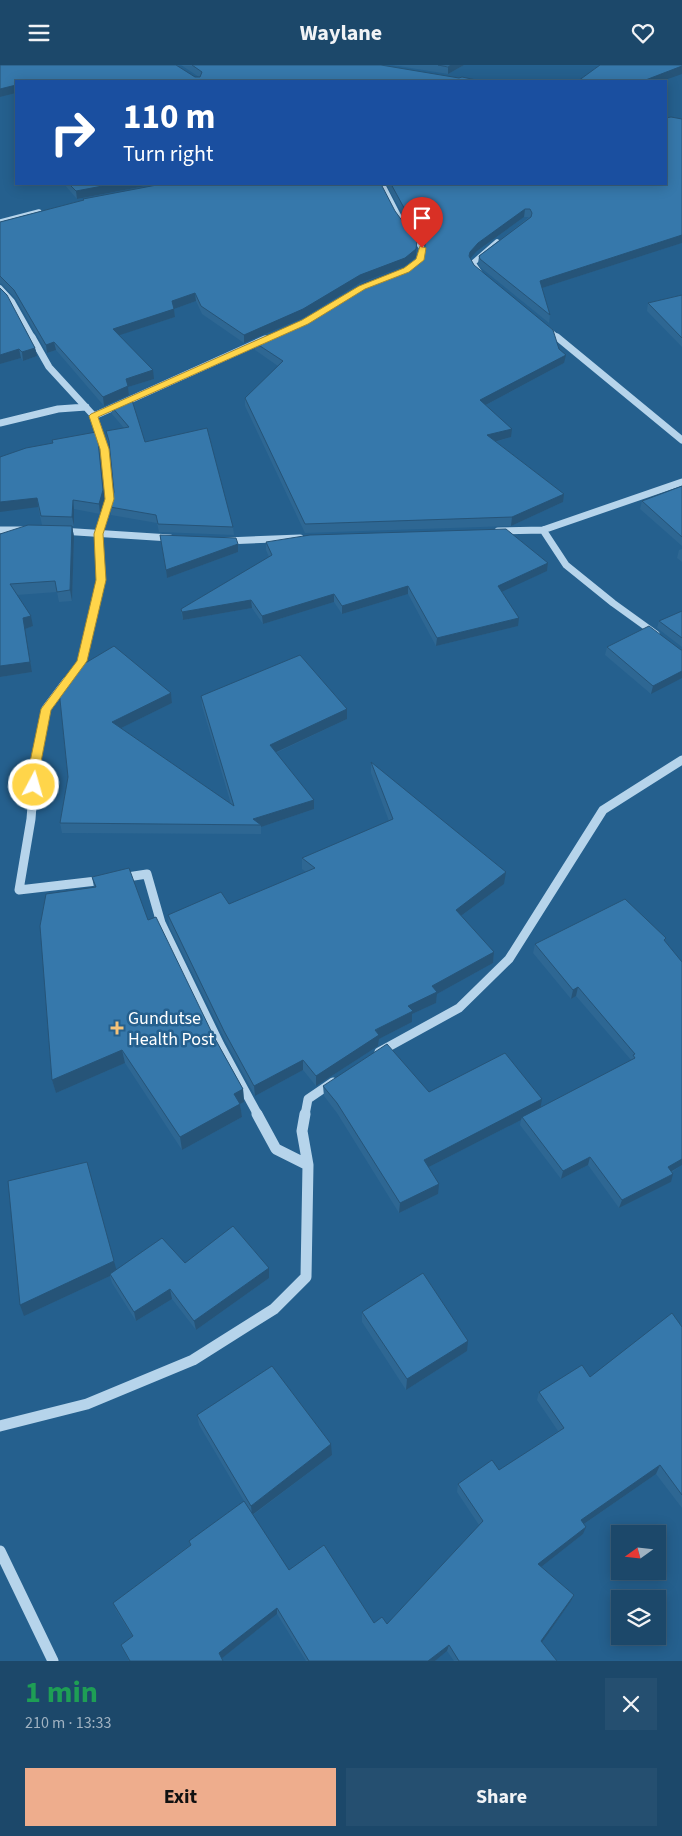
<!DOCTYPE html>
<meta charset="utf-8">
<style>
:root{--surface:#1c486a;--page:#254f70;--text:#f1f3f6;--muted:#a0b2c1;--line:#3a607e;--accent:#eead8d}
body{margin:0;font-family:"Source Sans 3",sans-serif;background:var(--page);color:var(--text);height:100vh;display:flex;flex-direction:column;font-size:19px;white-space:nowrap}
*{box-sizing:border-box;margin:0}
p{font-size:16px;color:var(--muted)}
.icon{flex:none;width:28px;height:28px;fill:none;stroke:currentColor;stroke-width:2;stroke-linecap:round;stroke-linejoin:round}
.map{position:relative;height:1596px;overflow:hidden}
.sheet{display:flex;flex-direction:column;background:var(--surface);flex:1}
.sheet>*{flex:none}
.banner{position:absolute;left:15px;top:15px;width:652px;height:105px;border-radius:0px;box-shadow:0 2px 12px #0003,0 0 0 1px var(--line);background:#1a4fa0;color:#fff;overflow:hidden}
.needle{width:32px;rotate:255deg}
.buttons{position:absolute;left:611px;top:1460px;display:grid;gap:10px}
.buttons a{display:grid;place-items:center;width:55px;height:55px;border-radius:0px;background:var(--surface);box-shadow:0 2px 12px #0003,0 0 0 1px var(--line);font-size:25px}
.pin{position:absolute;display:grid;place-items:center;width:42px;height:42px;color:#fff;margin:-51px -21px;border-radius:50% 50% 50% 0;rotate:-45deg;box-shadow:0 0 5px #0007}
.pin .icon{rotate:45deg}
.me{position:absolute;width:55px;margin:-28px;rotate:6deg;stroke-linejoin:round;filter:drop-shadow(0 0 4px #0008)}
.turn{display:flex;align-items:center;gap:18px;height:105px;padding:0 25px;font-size:22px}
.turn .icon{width:65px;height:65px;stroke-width:2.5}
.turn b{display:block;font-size:35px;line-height:42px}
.round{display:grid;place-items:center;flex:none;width:52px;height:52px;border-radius:0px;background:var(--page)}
.summary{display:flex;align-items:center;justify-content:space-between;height:85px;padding:0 25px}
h1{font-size:30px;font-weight:700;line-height:38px;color:#1e9e55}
.action{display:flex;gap:10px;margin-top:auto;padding:10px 25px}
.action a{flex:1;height:58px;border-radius:0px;background:var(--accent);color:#111;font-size:20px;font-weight:700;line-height:58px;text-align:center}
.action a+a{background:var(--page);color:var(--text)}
header{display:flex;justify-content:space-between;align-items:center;height:65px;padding:0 25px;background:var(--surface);font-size:22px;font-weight:700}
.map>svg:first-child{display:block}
</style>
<header><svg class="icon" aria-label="menu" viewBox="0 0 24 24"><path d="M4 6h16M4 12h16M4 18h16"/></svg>Waylane<svg class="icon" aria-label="heart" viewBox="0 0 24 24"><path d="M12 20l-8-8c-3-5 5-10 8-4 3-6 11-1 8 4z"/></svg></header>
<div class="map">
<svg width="682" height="1596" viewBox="0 0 682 1596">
<rect width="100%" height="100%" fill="#25608e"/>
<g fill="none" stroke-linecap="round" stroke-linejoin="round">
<path stroke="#b6d4eb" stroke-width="5.5" d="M382,119L399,152L422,183L420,195L414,199
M0,157L39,147
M481,210L473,198L497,177
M0,223L12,236L33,273
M547,264L558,273"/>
<path stroke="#b6d4eb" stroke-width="7" d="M32,272L49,302L94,351L105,384L110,435L99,469L101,515L82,596L66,617
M557,272L682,375
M94,351L265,274
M0,358L58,344L86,342
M0,465H25
M543,465L566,500L613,538L656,569
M61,466L170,473
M498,466L543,465L682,417
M226,476L300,473"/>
<path stroke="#b6d4eb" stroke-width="9" d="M67,616L46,644L35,702L31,754L19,825L105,815
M121,813L147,809L161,858L220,980L258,1050
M379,987L459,943L509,894L603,745L682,695
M305,1050L308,1034L333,1017"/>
<path stroke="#b6d4eb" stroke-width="11" d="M257,1049L276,1084L308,1100
M0,1361L87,1339L193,1295L274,1244L306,1212L308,1100L302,1066L305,1049
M0,1486L53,1596"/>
</g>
<path fill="#2e6793" d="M0,0L195,12H199L181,0H381L481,16H16V28L0,32Z
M392,0H464L448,9Z
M64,119H156L77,134Z
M386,119H666L682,178L542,223L550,250L549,258L480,202L478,199L479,191L529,152H524L477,186L470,194L474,200L559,284L564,298L486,340L511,372L496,377L563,437L511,461L305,468L245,341V333L278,301L255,285L254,277L307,253L409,201L424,190L425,180L403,150Z
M83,134L395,146L417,184L416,192L405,201L360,218L303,253L244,278L202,249L196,236L174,244L175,252L119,270L154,314L128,322L129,330L104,341L56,285L47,288L16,234L1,218L0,219V157L83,135Z
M0,223L35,283L37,291L23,296L21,293L0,299Z
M682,230V282L647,246L648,238Z
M111,341L145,377L233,462L234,470L159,467L157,458L111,450L110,442L114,427L110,382L107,374L106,366L124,363L112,349Z
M98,376L105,434L100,449L74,444V461H72L74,472L72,536L59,537L57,527L17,530L33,561L25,564L32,607L0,612V469L42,460L38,442Z
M682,421V481L640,444L642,436Z
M160,470L238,487L167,513Z
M266,477L548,498L547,506L502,526L518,561L436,581L408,529L342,549L334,537L263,559L252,543L183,555L182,552L181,544L269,492L266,485Z
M682,484V497L677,493L679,485Z
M682,546V582L657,563L659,556Z
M607,582L681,585L651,629L605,590Z
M59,625L171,628L172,638L121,663L231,739L202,641L201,631L347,654L276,688L314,735V744L261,762V769L62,768L60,758L68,712Z
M371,697L504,819L461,851L494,887L493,898L437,929L436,938L412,949V957L379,974L378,981L316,1021L303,1005L255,1031L226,977L169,861L168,850L229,839L306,807L302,804V793L389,756L371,708Z
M92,812L148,855L213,970L243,1024L244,1037L240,1039L242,1052L182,1085L125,998L56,1028L52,1015L94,822Z
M665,876L682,897V1100L672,1107L671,1117L619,1143L588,1100L561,1114L520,1060L521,1055L429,1102L438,1129L399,1148L337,1048L324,1031L323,1021L429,1027L541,1042L631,995L576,931L571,934L533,888L535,879Z
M185,1198L269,1213L196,1265L172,1234L136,1256L112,1218L110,1211L24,1251L117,1204Z
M362,1247L467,1286L406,1325L362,1257Z
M682,1262V1443L656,1409L584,1459L583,1469L541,1502L574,1530L571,1536L542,1577L557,1596H454L447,1586L435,1596H306L277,1549L222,1593L223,1596H129L121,1580L132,1571L116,1545L113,1538L190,1480L189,1476L244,1436L199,1360L197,1350L332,1390L253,1450L289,1505L374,1558L387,1559L479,1460L457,1427L458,1419L499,1405L558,1366L537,1335L539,1327L590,1312Z"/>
<path fill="#265478" d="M451,0H464L448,9V2Z
M682,1V9L662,16H643Z
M16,20V28L0,32V24Z
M113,119H156L77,134L76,126Z
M525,144L524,152L477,186L469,195L470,187L478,178Z
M682,170V178L539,224L540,216Z
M417,176L416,192L405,201L360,218L303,253L244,278V270L360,210Z
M195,228L196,236L174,244L175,252L114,272L113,264L172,236Z
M54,277L56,285L47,288L46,280Z
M35,283L37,291L23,296L22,287Z
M19,284L21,293L0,299V290Z
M566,290L564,298L480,343V335Z
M153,305L154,314L128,322L129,330L104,341L103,332L126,314Z
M512,364L511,372L487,379V370Z
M98,376L105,434L100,449L99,439Z
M564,429L563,437L511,461L512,452Z
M37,433L38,442L0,447V437Z
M73,435L74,444V461L72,452Z
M72,461L74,472L72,536L70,525Z
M238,479V487L167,513L166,505Z
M548,498L547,506L497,529L498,521Z
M408,521V529L342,549V541Z
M334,529V537L263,559L262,551Z
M251,535L252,543L183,555L182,547Z
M31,551L33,561L25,564L32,607L0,612V601L23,553Z
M519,553L518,561L436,581L437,573Z
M682,606V613L651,629L653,621Z
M171,628L172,638L113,667L112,657Z
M347,644V654L270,690V680Z
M314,735V744L261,762V760L253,754Z
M506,807L504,819L454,856L456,845Z
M494,887L493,898L437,929L436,938L412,949V957L379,974L378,981L316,1021V1011L408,941L432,921Z
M578,922L576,931L571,934L573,925Z
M122,985L125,998L56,1028L52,1015Z
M303,995V1005L255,1031L254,1021Z
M243,1024L244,1037L240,1039L242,1052L182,1085L180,1072L234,1029Z
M542,1034L540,1045L522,1052L521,1055L423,1105L424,1095Z
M590,1092L588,1100L561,1114L563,1106Z
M682,1094V1100L665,1110L668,1102Z
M673,1109L671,1117L619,1143L622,1135Z
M439,1119L438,1129L399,1148L400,1138Z
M114,1196L117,1207L110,1209V1211L24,1251L20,1240Z
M269,1203V1213L196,1265L194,1256Z
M170,1224L172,1234L136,1256L134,1247Z
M468,1276L467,1286L406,1325L407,1314Z
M331,1379L332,1390L252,1450L251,1441Z
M660,1400L656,1409L578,1463L581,1455Z
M586,1462L583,1469L536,1506L538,1499Z
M574,1530L571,1536L538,1583L541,1576Z
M277,1543V1549L221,1594L219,1588Z
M449,1580L447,1586L435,1596H428Z"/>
<path fill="#3678ab" stroke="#265478" d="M0,0H176L195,12H200L202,7L192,0H381L459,13L462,12L481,16H16V20L0,24Z
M438,0H451L448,2Z
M600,0H682V1L643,16H578Z
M671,52L682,54V170L540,216L550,250L480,194L479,191L531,152L532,148L530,144H525L478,178L470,187L469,191L474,200L553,265L559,284L566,290L480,335L512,364L487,370L564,429L512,452L305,459L245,333L283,296L254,277L307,253L364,218L409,201L424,190L426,172L403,141L391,119H666V53Z
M69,119H113L76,126Z
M162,119H381L395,146L417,176L416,184L405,193L360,210L303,244L244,270L201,241L195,228L172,236L174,244L113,264L153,305L126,314L128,321L103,332L54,277L46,280L14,225L0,211V157L84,135L83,134Z
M0,223L7,230L35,283L22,287L19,284L0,290Z
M682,230V273L648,238Z
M131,332L145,377L207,363L233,462L158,459L156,450L110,442L114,427L109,376L106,366L129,362L111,341Z
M96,367L98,376L103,425L99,439L73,435L72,452L41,451L37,433L0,437V392L26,383L53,378L52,375Z
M682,421V472L642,436Z
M28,460L72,461L70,525L57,527L55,516L10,519L31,551L23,553L30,597L0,601V469Z
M506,464L548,498L498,521L519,553L437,573L408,521L342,541L334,529L262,551L251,535L182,547L181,544L272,490L266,477L310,470Z
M160,470L236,473L238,479L166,505Z
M682,546V573L659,556Z
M649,561L681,585H682V606L653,621L607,582Z
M114,581L171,628L112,657L234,741L201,631L300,590L347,644L270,680L314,735L253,754L261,760L60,758L68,712L59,625L72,606Z
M371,697L506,807L456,845L494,887L432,921L437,927L408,941L413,946L375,965L379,970L316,1011L303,995L254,1021L224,966L168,850L221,827L229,839L315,803L302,793L393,754Z
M129,803L148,855L156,852L213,970L243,1024L234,1029L240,1039L180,1072L122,985L52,1015L40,861L46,829L96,822L92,812Z
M625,834L666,873L664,875L682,897V1094L668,1102L673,1109L622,1135L590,1092L563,1106L522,1052L635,993L633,990L635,989L578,922L573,925L535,879Z
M387,979L429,1027L505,988L542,1034L424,1095L439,1119L400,1138L337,1038L323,1021Z
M87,1097L114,1196L20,1240L8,1116Z
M233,1161L269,1203L194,1256L170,1224L134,1247L110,1209L162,1173L185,1198Z
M423,1208L468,1276L407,1314L362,1247Z
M672,1248L682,1262V1430L660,1400L581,1455L586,1462L538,1499L574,1530L541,1576L557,1596H459L449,1580L428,1596H309L277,1543L219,1588L223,1596H130L121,1580L133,1571L113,1538L191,1480L189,1476L244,1436L289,1505L324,1480L374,1558L382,1552L387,1559L483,1456L458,1419L492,1395L499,1405L564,1363L539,1327L582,1300L590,1312Z
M272,1301L331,1379L251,1441L197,1350Z"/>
<path fill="#ffd54a" stroke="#a68a30" d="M420,181L426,183L424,195L409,207L365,224L308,259L98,352L109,384L114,434L103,469L106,515L87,596L51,645L40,702L39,720L34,724L30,722L28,720L29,702L41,644L77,596L96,515L94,469L105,434L100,384L89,351L91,349L302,255L359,221L404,203L416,194Z"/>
<path fill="#f5c37a" stroke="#25608e" stroke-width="2" d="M114.5 955.5h5v5h5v5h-5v5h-5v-5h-5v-5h5z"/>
<g text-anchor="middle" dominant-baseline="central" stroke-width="5" stroke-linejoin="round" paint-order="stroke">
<g font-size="18" fill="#fff" stroke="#25608e" text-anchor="start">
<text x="128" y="953">Gundutse<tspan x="128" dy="21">Health Post</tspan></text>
</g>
</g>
</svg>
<div class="buttons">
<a><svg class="needle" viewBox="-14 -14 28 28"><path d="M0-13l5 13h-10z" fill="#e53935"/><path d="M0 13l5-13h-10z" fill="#a0b2c1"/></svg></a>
<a><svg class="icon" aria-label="layers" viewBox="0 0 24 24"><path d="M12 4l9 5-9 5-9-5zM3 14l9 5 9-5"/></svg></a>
</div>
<div class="pin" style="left:422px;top:183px;background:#d93025"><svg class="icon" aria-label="arrive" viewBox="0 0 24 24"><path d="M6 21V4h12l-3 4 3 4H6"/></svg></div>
<svg class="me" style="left:34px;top:720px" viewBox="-20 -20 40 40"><circle r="17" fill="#ffd54a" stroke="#fff" stroke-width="3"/><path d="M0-11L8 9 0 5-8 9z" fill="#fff"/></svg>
<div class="banner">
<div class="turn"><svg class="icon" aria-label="right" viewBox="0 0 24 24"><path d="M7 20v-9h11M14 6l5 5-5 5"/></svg><div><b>110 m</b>Turn right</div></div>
</div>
</div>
<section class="sheet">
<div class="summary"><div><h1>1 min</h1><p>210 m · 13:33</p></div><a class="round"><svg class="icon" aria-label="close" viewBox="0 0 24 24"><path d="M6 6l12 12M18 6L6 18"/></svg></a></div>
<div class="action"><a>Exit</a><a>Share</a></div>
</section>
